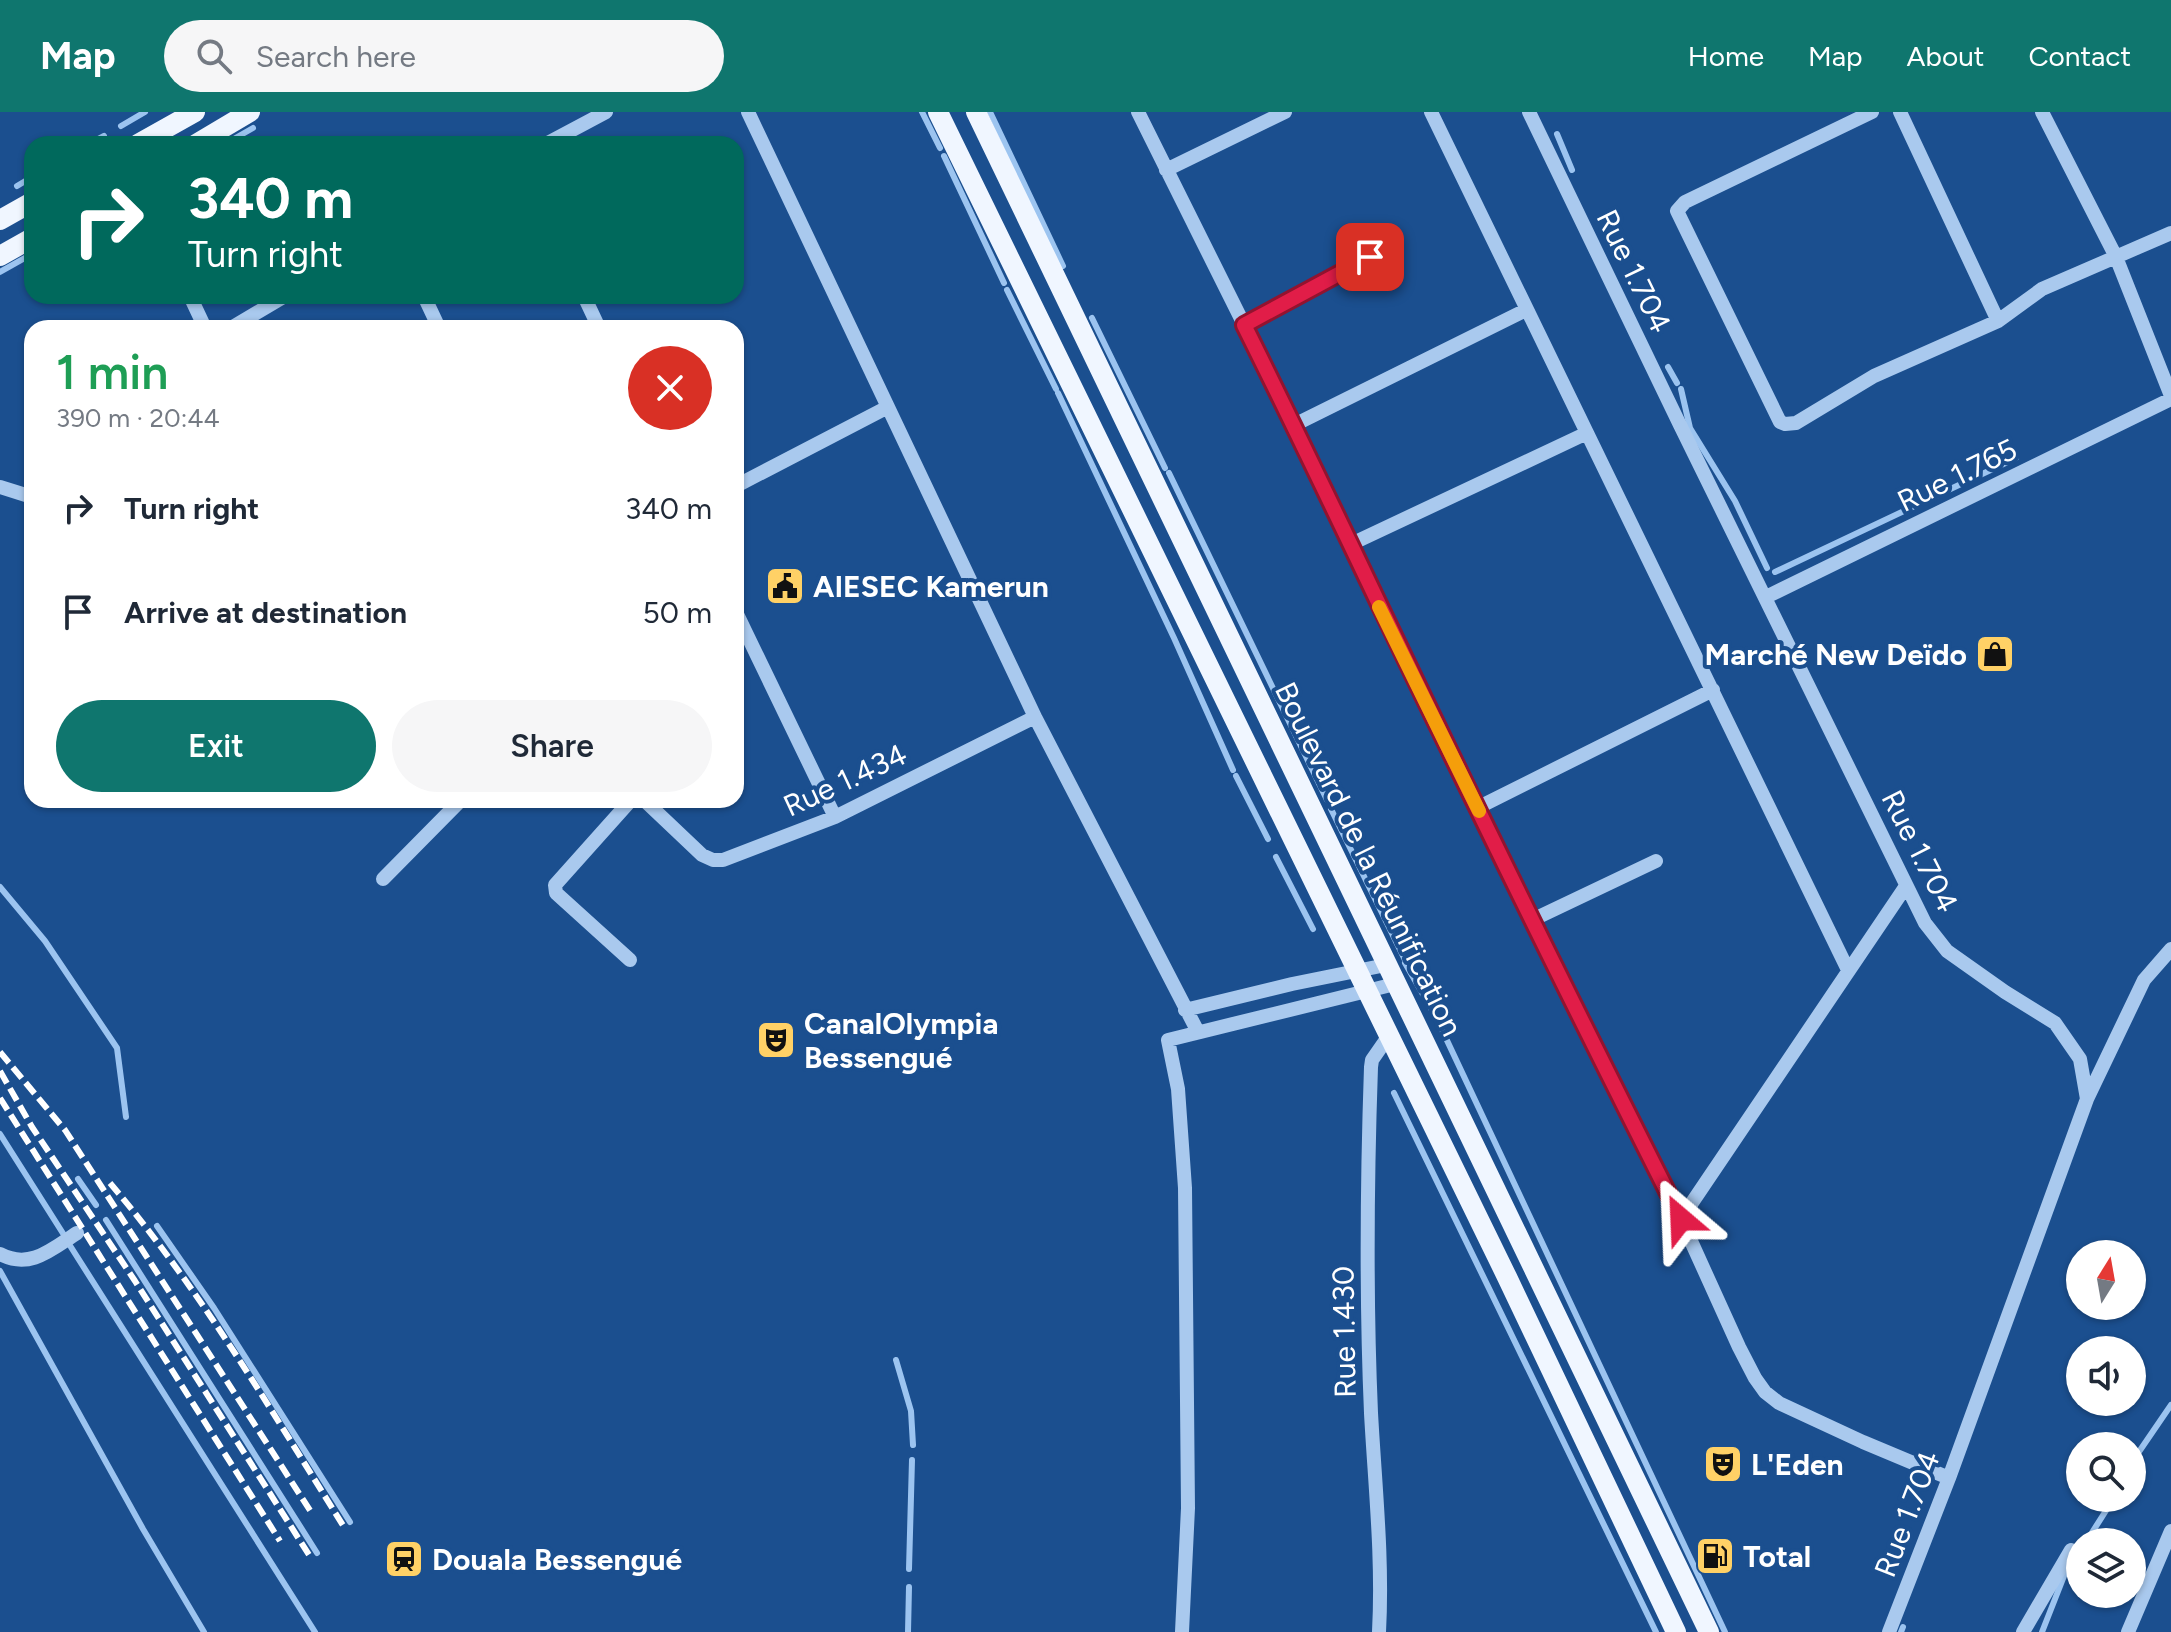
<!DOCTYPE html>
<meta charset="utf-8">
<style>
:root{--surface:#fff;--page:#f6f6f7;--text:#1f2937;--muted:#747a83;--accent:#0f766e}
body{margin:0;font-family:Figtree,sans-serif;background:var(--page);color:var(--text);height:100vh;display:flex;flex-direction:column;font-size:30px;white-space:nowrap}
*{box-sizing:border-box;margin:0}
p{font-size:26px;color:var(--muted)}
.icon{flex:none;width:44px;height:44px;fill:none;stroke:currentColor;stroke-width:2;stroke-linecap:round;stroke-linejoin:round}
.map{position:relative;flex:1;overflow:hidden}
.details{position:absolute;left:24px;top:208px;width:720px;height:488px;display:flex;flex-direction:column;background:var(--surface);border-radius:24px;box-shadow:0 2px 6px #0004}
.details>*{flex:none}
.guide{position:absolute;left:24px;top:24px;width:720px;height:168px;border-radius:24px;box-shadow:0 2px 6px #0004;background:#00695c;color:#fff;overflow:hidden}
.needle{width:52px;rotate:11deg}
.buttons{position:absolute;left:2066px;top:1128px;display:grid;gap:16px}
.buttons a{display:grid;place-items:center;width:80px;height:80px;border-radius:50%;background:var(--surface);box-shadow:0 2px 6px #0004;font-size:40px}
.pin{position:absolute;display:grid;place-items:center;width:68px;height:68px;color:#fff;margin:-34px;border-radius:16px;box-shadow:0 4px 12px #0006}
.me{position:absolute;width:88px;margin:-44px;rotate:334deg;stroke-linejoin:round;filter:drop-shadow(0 0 6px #0008)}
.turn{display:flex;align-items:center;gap:28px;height:168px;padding:0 32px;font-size:36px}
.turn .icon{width:104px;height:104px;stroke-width:2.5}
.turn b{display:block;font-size:56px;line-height:68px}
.round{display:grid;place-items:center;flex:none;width:84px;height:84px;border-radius:42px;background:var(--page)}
.summary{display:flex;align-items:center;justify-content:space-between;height:136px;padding:0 32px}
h1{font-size:48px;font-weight:600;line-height:60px;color:#1e9e55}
.button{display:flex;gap:16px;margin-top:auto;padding:16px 32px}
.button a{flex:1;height:92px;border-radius:48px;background:var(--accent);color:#fff;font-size:32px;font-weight:600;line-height:92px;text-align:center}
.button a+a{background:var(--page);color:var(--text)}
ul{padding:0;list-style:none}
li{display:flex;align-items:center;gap:24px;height:104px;padding:0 32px}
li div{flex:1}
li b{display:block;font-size:30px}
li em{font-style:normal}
header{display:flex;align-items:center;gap:48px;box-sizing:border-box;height:112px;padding:0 40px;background:var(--accent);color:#fff}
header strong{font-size:38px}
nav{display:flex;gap:44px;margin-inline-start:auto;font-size:28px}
.search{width:560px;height:72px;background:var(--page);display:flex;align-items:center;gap:20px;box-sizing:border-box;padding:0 28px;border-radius:44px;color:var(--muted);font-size:30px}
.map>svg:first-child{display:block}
</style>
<header>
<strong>Map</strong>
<div class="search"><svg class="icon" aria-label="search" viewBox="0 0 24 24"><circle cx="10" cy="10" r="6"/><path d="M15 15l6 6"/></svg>Search here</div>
<nav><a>Home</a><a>Map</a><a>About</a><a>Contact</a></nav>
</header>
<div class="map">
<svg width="2171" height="1520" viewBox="0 0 2171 1520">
<rect width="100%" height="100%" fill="#1b4f8f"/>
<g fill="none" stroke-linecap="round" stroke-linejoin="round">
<path stroke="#9cc4f0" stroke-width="6" d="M922,0L940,36
M990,0L1063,154
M121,14L145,0
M1557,22L1572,58
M89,32L104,24
M225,32L253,16
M944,44L1004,171
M17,74L32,65
M0,160L32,142
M1007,178L1056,277
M1092,206L1165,356
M1668,255L1677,271
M1681,277L1690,316L1735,389L1767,456
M1058,281L1174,526L1233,658
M1169,361L1327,688
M1775,460L2016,346
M1236,664L1268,727
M1331,697L1405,848
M1276,745L1313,817
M0,775L45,829L117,936L126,1005
M1405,851L1436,905L1725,1520
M1394,981L1656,1520
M0,1022L64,1123
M78,1067L96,1093
M106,1108L317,1441
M157,1114L214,1196L350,1410
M69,1132L315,1520
M0,1159L143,1417L204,1520
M896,1248L911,1299L913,1333
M2132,1350L2171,1293
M2086,1430L2114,1386
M909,1457L912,1348
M908,1520L909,1475
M1901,1520L1903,1515
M2042,1520L2066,1459L2080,1438"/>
<path stroke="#a9c9ee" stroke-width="14" d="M748,0L1035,605L1198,920
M1138,0L1294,313L1349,433L1477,696L1681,1107L1739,1235L1755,1266L1765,1280L1779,1291L1863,1330L1949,1366
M1431,0L1848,858
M1529,0L1680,313L1925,811L1947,839L2005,880L2055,911L2080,947L2087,987
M1872,0L1685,90L1677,99L1780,310L1785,312L1796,311L1874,264L1998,209L2042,177L2171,121
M1900,0L1998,209
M2042,0L2116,145L2171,284
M546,32L606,0
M1166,58L1285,0
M190,184L205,216
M424,184L439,216
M584,184L599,216
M1244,213L1370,145
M231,216L285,184
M1294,313L1526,198
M736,374L888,295
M0,375L32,385
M1349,433L1587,321
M1766,485L2171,287
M736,500L835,705
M644,688L702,743L713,748H723L835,705L1035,605
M1477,696L1713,578
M383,767L461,688
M1532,808L1656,749
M630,848L556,781L555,773L631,688
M1185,898L1292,872L1386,853
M1681,1107L1906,774
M0,1142C30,1158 52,1137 77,1121
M1182,1520L1188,1396L1185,1076L1178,977L1168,928L1395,872
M1379,1520C1383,1447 1375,1374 1371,1301C1366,1186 1367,1070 1371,955L1372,948L1388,925
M1889,1520L1949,1366L2087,987L2144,868L2171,837
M2023,1520L2071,1438
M2128,1520L2171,1419"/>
<path stroke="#f0f6ff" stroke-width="20" d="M938,0L1507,1165L1676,1520
M976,0L1709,1520
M138,32L195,0
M196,32L250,0
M0,108L32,90
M0,144L32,126"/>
<path stroke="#fff" stroke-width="6" stroke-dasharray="14 6" stroke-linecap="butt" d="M0,940L65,1018L313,1403
M0,959L32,1015L135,1169L311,1446
M0,986L280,1429
M110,1071C200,1177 271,1298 344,1415"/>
</g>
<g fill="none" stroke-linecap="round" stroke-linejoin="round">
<defs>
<path id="route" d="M1370,145L1244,213C1311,347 1374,483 1439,617C1518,781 1599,944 1681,1107"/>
</defs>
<use href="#route" stroke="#92132f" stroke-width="20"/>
<use href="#route" stroke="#e11d48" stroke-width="14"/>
<path stroke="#f59e0b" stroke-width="14" d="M1379,495L1479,699"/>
</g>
<defs>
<symbol id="civic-square" viewBox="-11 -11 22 22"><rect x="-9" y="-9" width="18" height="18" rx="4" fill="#ffd166" stroke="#1b4f8f"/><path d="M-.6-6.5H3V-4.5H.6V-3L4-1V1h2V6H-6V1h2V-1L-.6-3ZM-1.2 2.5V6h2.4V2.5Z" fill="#111"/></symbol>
<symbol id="shop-square" viewBox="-11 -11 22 22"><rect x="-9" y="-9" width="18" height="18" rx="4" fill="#ffd166" stroke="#1b4f8f"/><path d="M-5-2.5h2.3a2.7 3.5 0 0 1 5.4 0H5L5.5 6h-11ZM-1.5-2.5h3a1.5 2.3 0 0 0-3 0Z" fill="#111"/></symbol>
<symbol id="theatre-square" viewBox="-11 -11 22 22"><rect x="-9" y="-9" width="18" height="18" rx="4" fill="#ffd166" stroke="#1b4f8f"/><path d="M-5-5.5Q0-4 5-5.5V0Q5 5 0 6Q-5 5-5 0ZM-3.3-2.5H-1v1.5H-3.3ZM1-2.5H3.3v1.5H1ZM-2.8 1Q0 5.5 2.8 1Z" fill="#111"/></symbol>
<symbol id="fuel-square" viewBox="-11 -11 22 22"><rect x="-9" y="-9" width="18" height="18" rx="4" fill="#ffd166" stroke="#1b4f8f"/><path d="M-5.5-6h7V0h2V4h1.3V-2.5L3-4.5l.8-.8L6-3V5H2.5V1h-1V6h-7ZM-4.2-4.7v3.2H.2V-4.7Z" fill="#111"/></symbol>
<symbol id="station-square" viewBox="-11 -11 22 22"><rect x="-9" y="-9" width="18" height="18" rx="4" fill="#ffd166" stroke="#1b4f8f"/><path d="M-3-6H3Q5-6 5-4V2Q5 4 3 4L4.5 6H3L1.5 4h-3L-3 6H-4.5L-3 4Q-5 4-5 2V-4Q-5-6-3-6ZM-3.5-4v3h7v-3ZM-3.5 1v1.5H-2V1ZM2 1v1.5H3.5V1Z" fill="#111"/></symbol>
</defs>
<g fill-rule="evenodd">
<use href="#civic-square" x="763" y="452" width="44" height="44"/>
<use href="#shop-square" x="1973" y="520" width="44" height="44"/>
<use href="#theatre-square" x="754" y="906" width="44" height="44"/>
<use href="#theatre-square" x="1701" y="1330" width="44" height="44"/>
<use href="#fuel-square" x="1693" y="1422" width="44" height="44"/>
<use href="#station-square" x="382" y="1425" width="44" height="44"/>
</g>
<g text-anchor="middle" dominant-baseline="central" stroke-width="8" stroke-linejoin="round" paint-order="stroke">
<g font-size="30" fill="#fff" stroke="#1b4f8f">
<text transform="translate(1634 159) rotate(64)">Rue 1.704</text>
<text transform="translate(1957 363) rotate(-26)">Rue 1.765</text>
<text transform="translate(845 668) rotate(-25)">Rue 1.434</text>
<text transform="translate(1920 739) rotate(63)">Rue 1.704</text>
<text transform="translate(1369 747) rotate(64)">Boulevard de la Réunification</text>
<text transform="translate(1344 1220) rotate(-91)">Rue 1.430</text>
<text transform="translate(1907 1402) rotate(-69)">Rue 1.704</text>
</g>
<g font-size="30" font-weight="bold" fill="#fff" stroke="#1b4f8f" text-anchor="start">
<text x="813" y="474">AIESEC Kamerun</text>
<text x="1967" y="542" text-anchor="end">Marché New Deïdo</text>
<text x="804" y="911">CanalOlympia<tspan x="804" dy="34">Bessengué</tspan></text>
<text x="1751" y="1352">L'Eden</text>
<text x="1743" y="1444">Total</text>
<text x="432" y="1447">Douala Bessengué</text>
</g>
</g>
</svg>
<div class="buttons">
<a><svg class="needle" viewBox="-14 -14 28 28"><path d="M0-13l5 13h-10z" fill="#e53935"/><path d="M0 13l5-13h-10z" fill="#747a83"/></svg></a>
<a><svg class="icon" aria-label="sound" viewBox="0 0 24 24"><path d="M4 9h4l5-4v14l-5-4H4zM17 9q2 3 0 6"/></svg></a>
<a><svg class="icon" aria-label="search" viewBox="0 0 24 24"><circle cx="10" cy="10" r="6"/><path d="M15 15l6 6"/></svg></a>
<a><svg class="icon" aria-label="layers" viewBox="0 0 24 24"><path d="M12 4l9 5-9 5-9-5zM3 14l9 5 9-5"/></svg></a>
</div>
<div class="pin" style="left:1370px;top:145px;background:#d93025"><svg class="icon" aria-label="arrive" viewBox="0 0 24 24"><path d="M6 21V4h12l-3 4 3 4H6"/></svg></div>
<svg class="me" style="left:1681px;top:1107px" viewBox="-20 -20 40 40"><path d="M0-17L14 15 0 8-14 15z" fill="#e11d48" stroke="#fff" stroke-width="4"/></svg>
<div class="guide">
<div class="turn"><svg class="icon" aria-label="right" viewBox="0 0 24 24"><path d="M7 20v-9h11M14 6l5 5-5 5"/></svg><div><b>340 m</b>Turn right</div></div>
</div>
<section class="details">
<div class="summary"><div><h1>1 min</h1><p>390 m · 20:44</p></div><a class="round" style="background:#d93025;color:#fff"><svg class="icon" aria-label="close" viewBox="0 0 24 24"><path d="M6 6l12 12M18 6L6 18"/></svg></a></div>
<ul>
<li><svg class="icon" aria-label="right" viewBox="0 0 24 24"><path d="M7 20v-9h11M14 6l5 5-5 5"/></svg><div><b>Turn right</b></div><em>340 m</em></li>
<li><svg class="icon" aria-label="arrive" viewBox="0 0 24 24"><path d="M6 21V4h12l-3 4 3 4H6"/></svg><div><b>Arrive at destination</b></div><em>50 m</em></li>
</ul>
<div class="button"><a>Exit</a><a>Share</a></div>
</section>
</div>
